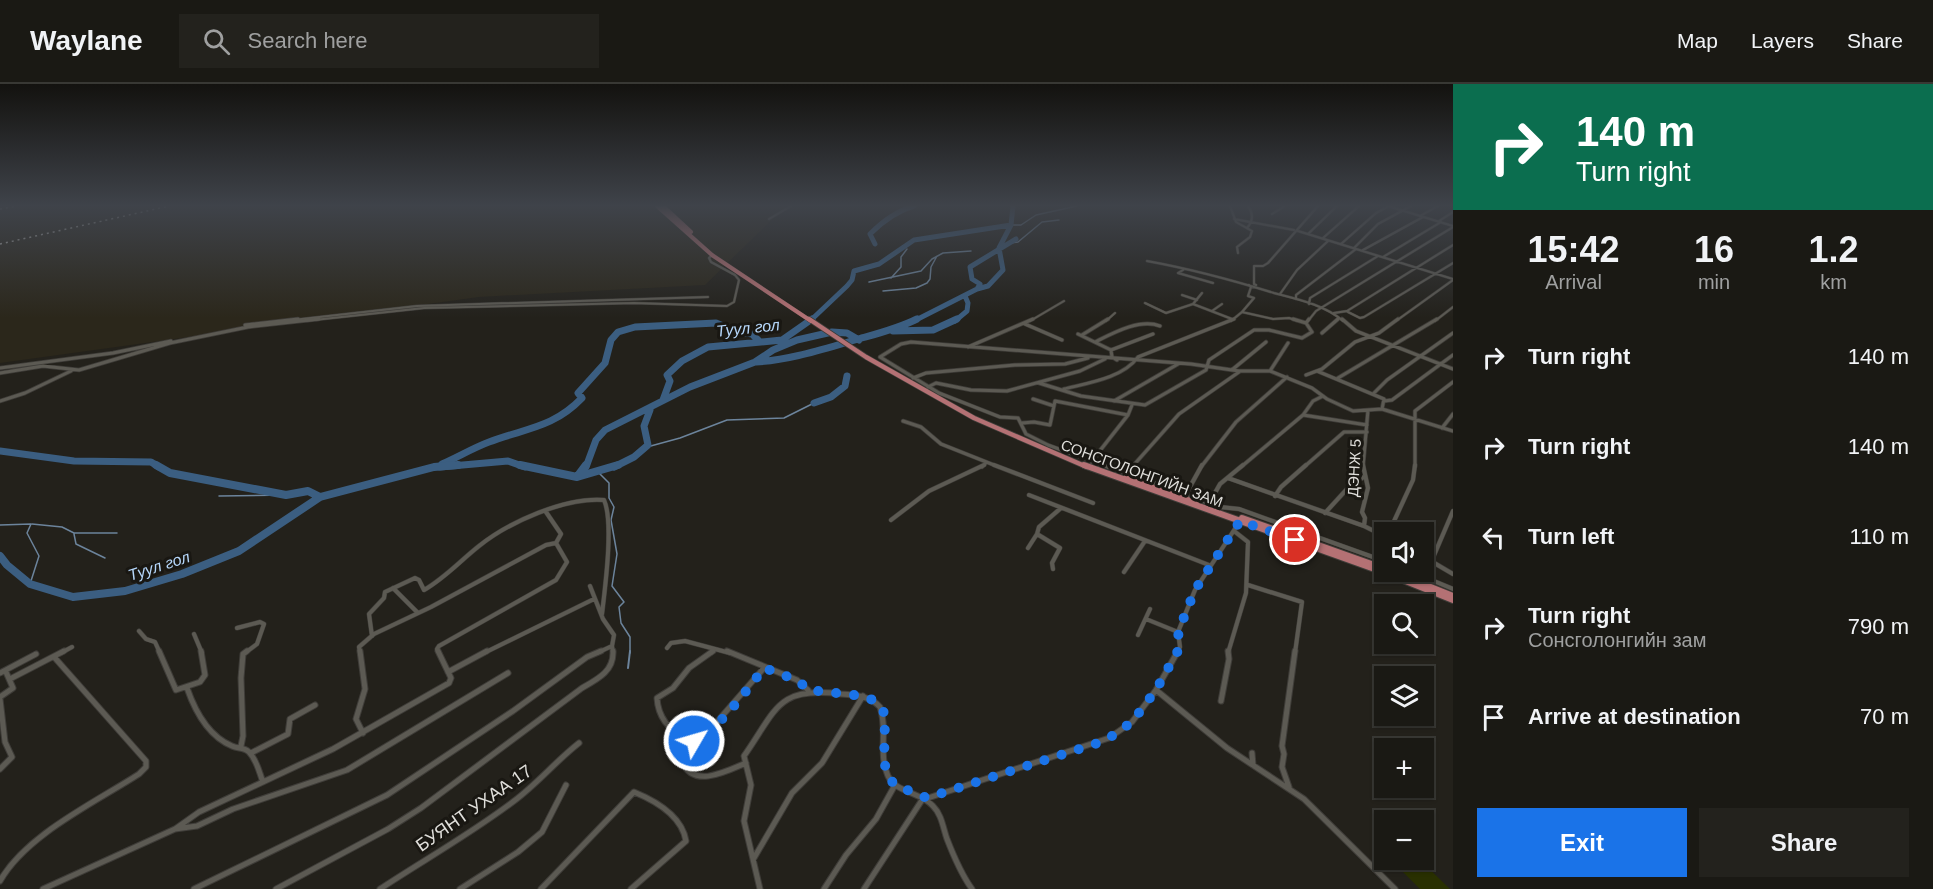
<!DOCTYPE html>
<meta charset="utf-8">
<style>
:root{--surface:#1a1914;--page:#23221d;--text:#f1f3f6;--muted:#9fa0a0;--line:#383834;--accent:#1a73e8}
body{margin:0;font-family:Arial,sans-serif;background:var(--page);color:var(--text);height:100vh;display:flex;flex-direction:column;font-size:22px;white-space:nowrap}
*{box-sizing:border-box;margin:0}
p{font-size:20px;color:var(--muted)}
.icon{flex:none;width:33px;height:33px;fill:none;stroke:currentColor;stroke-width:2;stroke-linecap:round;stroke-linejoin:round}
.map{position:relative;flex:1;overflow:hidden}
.panel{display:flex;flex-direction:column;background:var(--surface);width:480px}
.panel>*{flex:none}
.guide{background:#0b6e4f;color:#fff;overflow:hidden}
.tools{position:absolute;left:1374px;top:438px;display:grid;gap:12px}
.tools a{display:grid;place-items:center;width:60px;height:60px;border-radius:0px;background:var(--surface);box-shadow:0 2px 4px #0004,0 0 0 2px var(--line);font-size:30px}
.pin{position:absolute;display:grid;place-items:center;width:51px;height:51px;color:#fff;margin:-26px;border:3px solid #fff;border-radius:50%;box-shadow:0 2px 6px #0007}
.me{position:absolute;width:66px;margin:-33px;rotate:52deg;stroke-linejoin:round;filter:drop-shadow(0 0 4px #0008)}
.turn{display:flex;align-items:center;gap:21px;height:126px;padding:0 24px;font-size:27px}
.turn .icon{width:78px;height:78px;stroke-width:2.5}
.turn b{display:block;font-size:42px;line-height:51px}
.eta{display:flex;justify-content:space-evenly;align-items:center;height:102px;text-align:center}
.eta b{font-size:36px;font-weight:700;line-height:42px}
.action{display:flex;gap:12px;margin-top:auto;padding:12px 24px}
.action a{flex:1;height:69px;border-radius:0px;background:var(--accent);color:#fff;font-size:24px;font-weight:700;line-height:69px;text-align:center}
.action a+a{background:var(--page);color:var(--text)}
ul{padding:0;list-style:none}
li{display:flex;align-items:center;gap:18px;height:90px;padding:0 24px}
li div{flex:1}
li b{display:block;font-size:22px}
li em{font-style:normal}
header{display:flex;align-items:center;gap:36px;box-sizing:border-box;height:84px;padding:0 30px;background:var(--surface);border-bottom:2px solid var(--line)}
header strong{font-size:28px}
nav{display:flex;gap:33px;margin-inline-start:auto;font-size:21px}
.search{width:420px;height:54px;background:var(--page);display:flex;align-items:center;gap:15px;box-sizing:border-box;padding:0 21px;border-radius:0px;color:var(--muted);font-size:22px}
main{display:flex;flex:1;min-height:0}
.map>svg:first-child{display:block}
</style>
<header>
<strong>Waylane</strong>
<div class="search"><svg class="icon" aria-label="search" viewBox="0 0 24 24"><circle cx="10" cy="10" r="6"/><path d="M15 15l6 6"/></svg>Search here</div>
<nav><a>Map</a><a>Layers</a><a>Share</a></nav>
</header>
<main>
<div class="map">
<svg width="1453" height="805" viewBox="0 0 1453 805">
<rect width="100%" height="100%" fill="#23211b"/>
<path fill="#2b271b" d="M0,122H786L705,201L479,213L0,279Z"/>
<path fill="#293001" d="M1411,776H1420L1450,805H1420L1397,782Z"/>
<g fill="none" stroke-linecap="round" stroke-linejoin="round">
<path stroke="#6c849c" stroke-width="1.5" d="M1011,141H1021L1036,131L1077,122
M1010,159L1018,158L1042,138L1059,136
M891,194L901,183V173L907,165
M869,198L921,187L932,175L943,169L971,167
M883,207L916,204L927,199L930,195L931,183L937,172
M647,363L680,354L727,336L784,334L814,319
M598,388L609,399V414L614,423L611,436L617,470L612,502L624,518L619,523L621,539L630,553V569
M219,412L286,411
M32,440L62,443L74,449H117
M0,441L31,440L27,449L39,472L30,500
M74,450L76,460L105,474"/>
<path stroke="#6c849c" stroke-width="2" d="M628,584L630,567"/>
<path stroke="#3b5e81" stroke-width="5" d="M875,160L870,150C883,137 896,127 914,122
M977,205L988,202L1003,186L999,164L1011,141
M810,237L847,202L852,196L854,187L879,180L914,156L1011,141L1013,122
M914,237L977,205L980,200L972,195L970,183L1016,155
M955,237L967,227L968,219L965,212"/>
<path stroke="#3b5e81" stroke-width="7" d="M893,247L933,246L957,235
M756,278C790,276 823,265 855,256C876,250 897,245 917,235
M663,316L670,297L667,291L682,277L708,263L782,256L812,235
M814,319L831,313L845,302L847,292
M0,367L74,377L151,378L159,383
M442,380C458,373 473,364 489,358C526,344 553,344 582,314L578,309L605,279L611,256L618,248L635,243L716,239L735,247L752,250L759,257
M440,383L508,377L525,383
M586,383L596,356L605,346L690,303L755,278L773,266L797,256L832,248L847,249L859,256
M614,383L634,373L648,361L644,342L650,326"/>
<path stroke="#3b5e81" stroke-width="8" d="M156,381L170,389L286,411L308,407L320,413
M520,381L577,393L586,381
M577,393L618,381
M0,472L7,481L30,500L73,513L125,507L182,490L239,467L320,413L434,383L458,381"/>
<defs>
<path id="street-far3" d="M1230,122L1236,138L1252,147L1250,153L1237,163L1238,169
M1388,122L1453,142
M1272,130L1285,122
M1420,132L1438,122
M769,135L791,122
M1234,135L1294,146
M1439,137L1453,128
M1247,144C1253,137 1254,130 1248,122
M1298,147L1453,195
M1308,150L1337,122
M1323,154L1359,122
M1341,160L1376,129L1389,122
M1354,164L1378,140L1411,122
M1363,166L1423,133
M1383,173L1441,138
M1147,177C1191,185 1232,196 1274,209C1297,215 1325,221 1343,237
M1183,186L1178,189L1213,199
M1256,201L1254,200V182H1263L1268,179L1318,122
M1280,210L1297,186L1328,157
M1182,211L1197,216
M1296,215V211L1356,165
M1145,219L1166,229L1193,220L1232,235
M1193,220L1202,209
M1309,220L1310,214L1378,172
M1212,227L1222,220
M1242,228L1254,214L1248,212L1251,203L1249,201
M1348,228L1360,234L1364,233L1453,179
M1334,229L1347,227L1453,161
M284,237L417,222L708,213
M305,237L424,224L634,219L727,222L734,218L739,196L735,191L711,178L709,174L712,171
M1030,237L1064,217
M1106,237L1115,229
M1231,237L1242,228L1273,235L1289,234L1298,237
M1308,237L1316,227L1453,143
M1336,237L1339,234
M1396,237L1453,196
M1435,237L1453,223"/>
<path id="street-far2" d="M1293,235L1306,239
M1342,235L1356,247L1453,285
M1025,240L1062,256
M245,241L298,235
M1322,249L1338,235
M1078,250L1111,266L1112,273L1117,276
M1082,251L1108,235
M1095,258C1113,249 1140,234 1160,242
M968,263L1033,235
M1111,266L1153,250
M0,284L113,269L171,257
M1233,285L1266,258
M1270,287L1288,259
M1317,287L1384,315L1382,325
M0,289L43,282L79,286L170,259L248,243L319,235
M1306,291L1322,285L1355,258L1379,249L1398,235
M913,294L926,289L1015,281L1065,280L1088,274
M1338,294L1437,235
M1039,299L1081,312L1145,321L1206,286L1209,276L1254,246H1269L1302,254L1312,248L1306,239L1309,235
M928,303L936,299L971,306L1007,307L1080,287L1105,275
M1064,305C1088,299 1123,294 1138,273L1234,235
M1374,309L1387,296L1453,249
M1033,315L1054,322
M0,317L25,309L71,287
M1114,317L1178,280
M1384,317L1392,316L1453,271
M1303,331L1367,341
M903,337L921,343L941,360L999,383
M1022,339L1034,338L1050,341L1055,317L1128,331
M1442,344L1453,330
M1091,378L1128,331L1132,321
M982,383L985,380
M1108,383L1048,361L1026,350L1018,334L1000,333L939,309L880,273L901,260L911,258L1191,280L1239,287H1270L1312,304L1327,315L1353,327L1382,325L1453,347
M1132,383L1179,330L1239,288
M1201,383L1236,338L1287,293
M1241,383L1303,331L1313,317L1323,312
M1304,383L1344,348H1367
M1363,383L1368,326
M1415,383V327L1453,298"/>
<path id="street-far1" d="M994,381L1093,419
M1104,381L1220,423L1239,425L1384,477
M1363,381L1368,404L1362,428L1365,434L1364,442
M1126,391L1133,381
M1228,394L1364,442L1384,452
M1186,410L1202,381
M1029,411L1209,481
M1275,412L1281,403L1306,381
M1213,421L1211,416L1220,400L1243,381
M1325,429L1347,405L1365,392
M891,436L929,407L984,381
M1389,448L1413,396L1415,381
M1028,464L1037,450
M1424,473L1453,490
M1432,476L1453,427
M1053,485L1052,479L1060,464L1037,450L1039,443L1061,424
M1124,488L1145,457
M1412,488L1453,505
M1248,501L1302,518L1295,569
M590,502L603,535L614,551L612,562
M393,504L418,529
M1146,535L1178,548
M237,544L260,538L264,540L257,560L245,569
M139,547L146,555L155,558L160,569
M194,550L202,569
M1138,551L1150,525
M372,552L369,530L384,514L385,508L415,494L419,496L424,506C445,494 460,477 479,462C509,438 565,413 604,416C614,438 605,504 602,530
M667,564L671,559L685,557L730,569
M61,569L72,563
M360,569L359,563L374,550L431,523L546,461L556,459L561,450L546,428
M439,569L437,565L439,562L556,496L567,478L556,459
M484,569L594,515
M597,569L612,562L613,569
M711,569L713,567
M1177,569L1180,563L1178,548L1195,506L1240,437
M1228,569L1246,509L1248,458L1234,447"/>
<path id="street" d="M159,567L176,606L200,598L205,591L201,567
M360,567L365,605L356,635L363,649
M713,567L689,584L673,604L657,614C658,634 670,647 687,656L700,654L709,647L764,584
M727,567L797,596L808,606
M448,588L487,567
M0,589L36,570
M10,595L64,567
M187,604C195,627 208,652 232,662C238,665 244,663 249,668C257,676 259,688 263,698
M1156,606L1227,664L1304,715L1395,805
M0,613L13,604L6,588
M0,615L5,658L12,673L0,685
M1221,617L1229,575L1228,567
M685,656C679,663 679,670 682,678C694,705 727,687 746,679
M241,662L243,652L241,594L243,570L247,567
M251,669L288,650L290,635L315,621
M1252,669L1253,681
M1289,703L1282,683L1284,670L1282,662L1295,567
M175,745L197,742L233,725L347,686L508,589
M754,774L792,709L822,679L863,612
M0,797C26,751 94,719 139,690L146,683V677L55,574
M43,805L175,745L199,728L333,665L449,599L451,594L438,567
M194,805L387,711L513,627L587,573L601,567
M276,805L388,745L421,724L582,604C598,595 614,587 613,567
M380,805C424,776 472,749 514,717C538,699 556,677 579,659
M460,805L518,768L542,748L566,701
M541,805L634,708C656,717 682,732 686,757L631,805
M760,805L744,737L751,701L744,672C777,625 777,602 841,610C856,611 870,612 880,623C888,645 878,670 888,692C896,709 921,708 933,722C942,731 943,744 947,755C954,773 961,790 972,805
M824,805L846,771L876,735L895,701
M864,805L922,716L1109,654L1132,638L1156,606L1178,567"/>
<path id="primary-far2" d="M657,122L712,171L811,237
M663,122L691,148"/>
<path id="primary-far1" d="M809,235L866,273L974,334L1087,383"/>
<path id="primary" d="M1084,381L1383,488L1453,516
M1126,394L1196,419
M1242,434L1380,483
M1393,488L1453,512"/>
</defs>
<use href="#street-far3" stroke="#3f3d39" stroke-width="3"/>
<use href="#street-far2" stroke="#3f3d39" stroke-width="4.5"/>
<use href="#street-far1" stroke="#3f3d39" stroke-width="5"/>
<use href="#street" stroke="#3f3d39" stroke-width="7"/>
<use href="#primary-far2" stroke="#3f3d39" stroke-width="4.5"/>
<use href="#primary-far1" stroke="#3f3d39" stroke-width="6"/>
<use href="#primary" stroke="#3f3d39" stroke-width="8"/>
<use href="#street-far3" stroke="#5c5a53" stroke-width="2"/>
<use href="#street-far2" stroke="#5c5a53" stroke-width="3"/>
<use href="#street-far1" stroke="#5c5a53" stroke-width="4"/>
<use href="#street" stroke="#5c5a53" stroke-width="5"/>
<use href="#primary-far2" stroke="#b47174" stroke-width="4"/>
<use href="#primary-far1" stroke="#b47174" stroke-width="4.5"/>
<use href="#primary" stroke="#b47174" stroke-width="6"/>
<path stroke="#bfbeba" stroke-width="1.5" stroke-dasharray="2 4" stroke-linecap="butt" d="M0,125L17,122
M0,160L169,122"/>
</g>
<linearGradient id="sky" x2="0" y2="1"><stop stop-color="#13120f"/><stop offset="0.52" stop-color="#3f434a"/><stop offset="1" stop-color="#3f434a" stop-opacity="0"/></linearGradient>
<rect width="1453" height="234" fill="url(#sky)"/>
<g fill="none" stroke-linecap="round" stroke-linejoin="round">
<path stroke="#1a73e8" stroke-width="10" stroke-dasharray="0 18" d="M694,657C717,648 749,603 764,584L797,596L809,606L862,612L873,616L883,626L885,634L884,678L889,694L895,701L927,714L1095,660L1109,654L1132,638L1156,606L1180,563L1178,548L1195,506L1240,437L1295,456"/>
</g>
<g text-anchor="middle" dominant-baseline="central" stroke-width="6" stroke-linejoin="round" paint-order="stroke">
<g font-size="15" fill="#dfdeda" stroke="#191712">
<text transform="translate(1354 384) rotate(-87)">ДЭНЖ 5</text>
<text transform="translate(1142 389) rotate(20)">СОНСГОЛОНГИЙН ЗАМ</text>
</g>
<g font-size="16" font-style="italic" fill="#b5d6f9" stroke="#191712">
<text transform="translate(748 244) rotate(-6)">Туул гол</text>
<text transform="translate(159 482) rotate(-18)">Туул гол</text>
</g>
<g font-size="18" fill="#dfdeda" stroke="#191712">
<text transform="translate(474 724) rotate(-35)">БУЯНТ УХАА 17</text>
</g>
</g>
</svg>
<div class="tools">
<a><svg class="icon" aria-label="sound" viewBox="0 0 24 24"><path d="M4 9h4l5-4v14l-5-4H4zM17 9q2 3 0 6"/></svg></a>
<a><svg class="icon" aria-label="search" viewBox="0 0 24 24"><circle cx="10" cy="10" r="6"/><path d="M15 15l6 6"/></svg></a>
<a><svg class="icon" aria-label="layers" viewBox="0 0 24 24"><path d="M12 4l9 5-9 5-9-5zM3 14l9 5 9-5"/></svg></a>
<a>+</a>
<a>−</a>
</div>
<div class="pin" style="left:1295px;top:456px;background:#d93025"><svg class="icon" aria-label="arrive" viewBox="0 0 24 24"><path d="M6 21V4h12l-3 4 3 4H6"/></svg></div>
<svg class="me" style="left:694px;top:657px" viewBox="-20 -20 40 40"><circle r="17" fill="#1a73e8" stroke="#fff" stroke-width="3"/><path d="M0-11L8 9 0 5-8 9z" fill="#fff"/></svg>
</div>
<section class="panel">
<div class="guide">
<div class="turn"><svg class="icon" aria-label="right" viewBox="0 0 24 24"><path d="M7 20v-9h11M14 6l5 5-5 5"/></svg><div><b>140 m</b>Turn right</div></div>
</div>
<div class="eta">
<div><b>15:42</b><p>Arrival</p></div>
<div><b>16</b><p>min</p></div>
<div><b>1.2</b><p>km</p></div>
</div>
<ul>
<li><svg class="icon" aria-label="right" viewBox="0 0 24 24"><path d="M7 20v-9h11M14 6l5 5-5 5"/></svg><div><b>Turn right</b></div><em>140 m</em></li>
<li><svg class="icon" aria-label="right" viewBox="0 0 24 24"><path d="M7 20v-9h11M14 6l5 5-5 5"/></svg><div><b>Turn right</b></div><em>140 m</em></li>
<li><svg class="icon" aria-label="left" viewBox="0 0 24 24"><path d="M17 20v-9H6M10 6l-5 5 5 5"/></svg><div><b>Turn left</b></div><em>110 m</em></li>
<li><svg class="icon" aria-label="right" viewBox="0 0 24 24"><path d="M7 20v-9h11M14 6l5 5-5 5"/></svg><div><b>Turn right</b><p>Сонсголонгийн зам</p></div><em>790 m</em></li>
<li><svg class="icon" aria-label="arrive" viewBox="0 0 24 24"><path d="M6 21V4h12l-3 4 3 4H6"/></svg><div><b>Arrive at destination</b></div><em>70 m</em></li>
</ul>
<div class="action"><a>Exit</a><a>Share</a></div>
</section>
</main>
